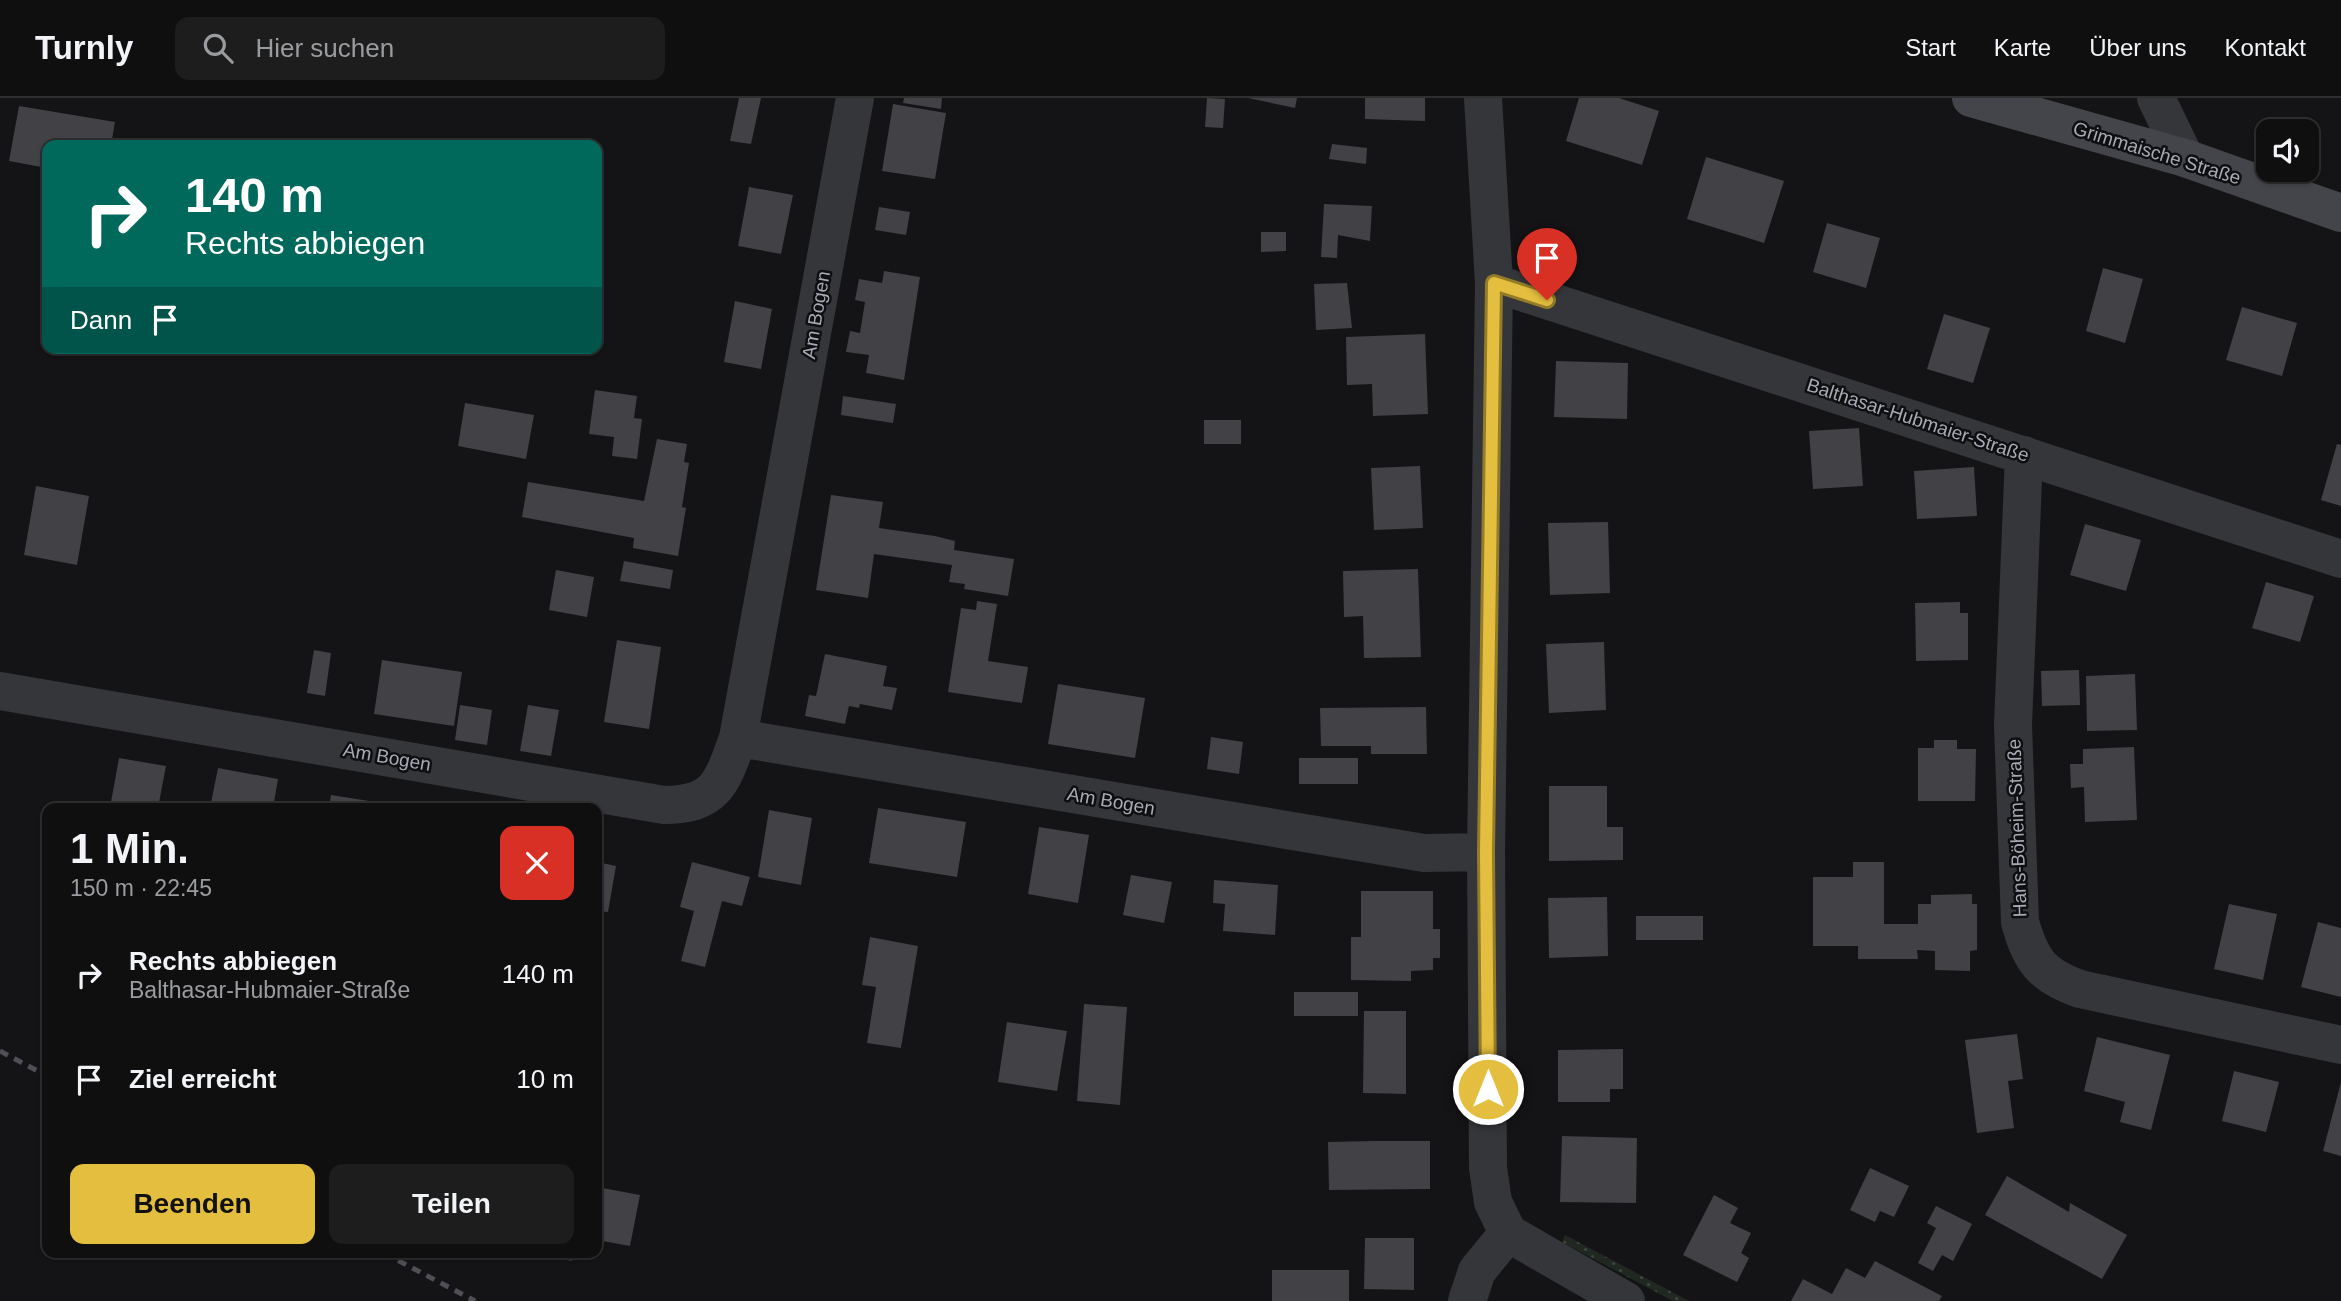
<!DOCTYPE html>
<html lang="de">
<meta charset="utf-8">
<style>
:root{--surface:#0f0f10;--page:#1d1d1e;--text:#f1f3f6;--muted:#9b9c9f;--line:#2f2f30;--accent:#e4be3e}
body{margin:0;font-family:Arial,sans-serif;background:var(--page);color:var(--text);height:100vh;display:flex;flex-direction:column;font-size:26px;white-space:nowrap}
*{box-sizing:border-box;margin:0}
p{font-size:23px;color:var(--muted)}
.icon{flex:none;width:38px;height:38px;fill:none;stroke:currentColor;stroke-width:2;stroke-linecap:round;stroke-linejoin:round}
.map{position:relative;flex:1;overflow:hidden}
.sheet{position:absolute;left:42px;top:705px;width:560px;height:455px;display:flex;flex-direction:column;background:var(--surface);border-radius:14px;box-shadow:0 2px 5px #0004,0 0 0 2px var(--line)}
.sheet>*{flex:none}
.banner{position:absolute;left:42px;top:42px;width:560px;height:214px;border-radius:14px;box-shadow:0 2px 5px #0004,0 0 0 2px var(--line);background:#00695c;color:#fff;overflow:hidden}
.fabs{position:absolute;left:2256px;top:21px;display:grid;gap:14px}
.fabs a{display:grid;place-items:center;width:63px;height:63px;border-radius:14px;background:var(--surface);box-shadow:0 2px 5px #0004,0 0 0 2px var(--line);font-size:35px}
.pin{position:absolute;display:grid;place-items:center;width:60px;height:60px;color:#fff;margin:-72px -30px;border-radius:50% 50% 50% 0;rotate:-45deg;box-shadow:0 0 7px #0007}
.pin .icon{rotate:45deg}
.me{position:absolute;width:77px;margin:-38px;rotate:0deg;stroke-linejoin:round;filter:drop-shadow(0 0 5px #0008)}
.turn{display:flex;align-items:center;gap:24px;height:147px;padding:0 28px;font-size:32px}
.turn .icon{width:91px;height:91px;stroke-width:2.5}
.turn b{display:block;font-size:49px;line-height:60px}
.then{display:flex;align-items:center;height:66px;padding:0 28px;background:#0003;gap:14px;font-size:26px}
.round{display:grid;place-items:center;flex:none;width:74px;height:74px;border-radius:14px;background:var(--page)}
.headline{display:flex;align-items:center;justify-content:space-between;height:119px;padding:0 28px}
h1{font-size:42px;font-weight:800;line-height:52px}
.button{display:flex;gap:14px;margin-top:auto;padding:14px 28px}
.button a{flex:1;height:80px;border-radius:14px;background:var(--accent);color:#111;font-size:28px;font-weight:800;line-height:80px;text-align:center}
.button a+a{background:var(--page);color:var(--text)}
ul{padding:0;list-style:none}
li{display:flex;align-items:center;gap:21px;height:105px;padding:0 28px}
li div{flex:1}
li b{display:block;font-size:26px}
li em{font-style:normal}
header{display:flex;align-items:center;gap:42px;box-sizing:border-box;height:98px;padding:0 35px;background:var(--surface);border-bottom:2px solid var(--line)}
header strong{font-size:33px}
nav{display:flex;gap:38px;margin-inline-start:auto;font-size:24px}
.search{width:490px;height:63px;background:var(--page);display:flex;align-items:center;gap:18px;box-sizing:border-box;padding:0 24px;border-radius:14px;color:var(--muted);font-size:26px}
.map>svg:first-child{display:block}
</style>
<header>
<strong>Turnly</strong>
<div class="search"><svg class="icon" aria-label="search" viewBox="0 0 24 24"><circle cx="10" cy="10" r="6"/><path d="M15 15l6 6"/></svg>Hier suchen</div>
<nav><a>Start</a><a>Karte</a><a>Über uns</a><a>Kontakt</a></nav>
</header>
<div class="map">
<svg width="2341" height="1203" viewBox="0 0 2341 1203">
<defs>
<pattern id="grass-dots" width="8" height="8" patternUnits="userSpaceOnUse" patternTransform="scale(1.75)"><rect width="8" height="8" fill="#212822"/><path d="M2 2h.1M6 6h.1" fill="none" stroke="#3e4440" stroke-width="1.8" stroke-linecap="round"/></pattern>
</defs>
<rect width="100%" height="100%" fill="#141416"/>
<path fill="url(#grass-dots)" d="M1565,1137L1689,1203H1673L1562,1144Z"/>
<path fill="#414146" d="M739,0H761L751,46L730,43Z
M904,0H942L941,11L903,5Z
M1207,0L1225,1L1223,30L1205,29Z
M1248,0H1297L1295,10Z
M1365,0H1425V23L1365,21Z
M1579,0H1619L1659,13L1642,67L1566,43Z
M893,6L946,15L935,81L882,73Z
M19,8L115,24L111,47H47V70L9,63Z
M1332,46L1367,50L1366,66L1329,61Z
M1706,59L1784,83L1764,145L1687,121Z
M749,89L793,97L781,156L738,148Z
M1324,106L1372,108L1370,143L1338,137L1337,160L1321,159Z
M879,109L910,114L906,137L875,132Z
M1827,125L1880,140L1866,190L1813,174Z
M1261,134H1286V153L1261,154Z
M2103,170L2143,181L2125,245L2086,233Z
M884,173L920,179L904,282L866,275L869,257L846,254L850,233L860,235L865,204L855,202L859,181L882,185Z
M1347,185L1352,230L1316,232L1314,186Z
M735,203L772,211L761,271L724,264Z
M2242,209L2297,225L2282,278L2226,262Z
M1944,216L1990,230L1973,285L1927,271Z
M1425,236L1428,316L1373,318L1372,286L1347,287L1346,239Z
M1556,263L1628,265L1627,321L1554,319Z
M595,292L637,298L634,320L642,321L637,361L612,358L614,339L589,336Z
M843,298L896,306L893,325L841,317Z
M465,305L534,317L526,361L458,348Z
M1204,322H1241V346H1204Z
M1859,330L1863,388L1813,391L1809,333Z
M657,341L687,346L684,364L689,365L682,409L686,410L678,458L633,450L634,440L522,419L528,384L644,403Z
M2337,346L2341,347V408L2321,402Z
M1420,368L1423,430L1374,432L1371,370Z
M1974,369L1977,418L1917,421L1914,373Z
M36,388L89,398L77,467L24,457Z
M831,397L883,404L879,430L935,438L955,443L954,452L1014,461L1008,498L964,491L965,486L949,484L952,467L874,456L868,500L816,492Z
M1608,424L1610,495L1550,497L1548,425Z
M2085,426L2141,442L2126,493L2070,477Z
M624,463L673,472L670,491L620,483Z
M1418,471L1421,559L1364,560L1363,518L1344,519L1343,473Z
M556,472L594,479L587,519L549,512Z
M2266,484L2314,498L2300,544L2252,530Z
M977,503L997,506L988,563L1028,569L1022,605L948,594L961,510L976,512Z
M1960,504V515H1968V562L1916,563L1915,505Z
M617,542L661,549L649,631L604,624Z
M1604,544L1606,612L1549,615L1546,546Z
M314,552L331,555L325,598L307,595Z
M825,556L887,568L883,588L897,590L892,612L860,606L859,610L849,608L845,626L805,618L809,597L816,598Z
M382,562L462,574L454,628L374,616Z
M2079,572L2080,607L2042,608L2041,573Z
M2135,576L2137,632L2087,633L2086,578Z
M1058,586L1145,600L1135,660L1048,646Z
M460,607L492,612L487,647L455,642Z
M528,607L559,612L551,658L520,653Z
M1426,609L1427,656H1371V648H1321L1320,610Z
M1211,639L1243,644L1239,676L1207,671Z
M1934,642H1957V651H1976L1975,703H1918V650H1934Z
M2134,649L2137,722L2085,724L2084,689L2071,690L2070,666H2083V651Z
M119,660L166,668L158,710L111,704Z
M1299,660H1358V686H1299Z
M218,670L278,681L273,710H210Z
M1549,688H1607V729H1623V762L1549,763Z
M331,697L382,705L381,710H329Z
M878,710L966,724L957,779L869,765Z
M769,712L812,720L801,787L758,779Z
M1039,729L1089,737L1078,805L1028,796Z
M597,764L616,768L608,814L597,813Z
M692,764L750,779L742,808L722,803L705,869L681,863L694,813L680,809Z
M1853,764H1884V826H1918V806H1931V797L1972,796V806H1977V852L1970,853V873L1935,872V853L1917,852L1918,861H1858V848H1813V779H1853Z
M1131,777L1172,784L1164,825L1123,817Z
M1214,782L1278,787L1275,837L1223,833L1225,806L1213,805Z
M1361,793H1433V831H1440V860H1433V872L1411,873V883L1351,882V839H1361Z
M1607,799L1608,858L1549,860L1548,800Z
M2229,806L2277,816L2263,882L2214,871Z
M1636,818H1703V842H1636Z
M2318,824L2341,830V899L2301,889Z
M870,839L918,848L901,950L867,945L876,889L862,887Z
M1294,894H1358V918H1294Z
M1084,906L1127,909L1120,1007L1077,1003Z
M1364,913H1406V996L1363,995Z
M1007,924L1067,933L1057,993L998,984Z
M2017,936L2023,981L2008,983L2014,1030L1977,1035L1965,942Z
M2097,939L2170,957L2151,1032L2120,1024L2125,1004L2084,993Z
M1623,951V991H1610V1004H1558V952Z
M2234,973L2279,984L2266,1034L2222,1023Z
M2341,984V1058L2323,1053Z
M1562,1038L1637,1040L1636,1105L1560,1104Z
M1373,1043H1430V1091L1329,1092L1328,1044Z
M1870,1070L1909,1088L1894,1119L1880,1113L1875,1124L1850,1112Z
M2007,1078L2069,1114L2070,1105L2127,1137L2102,1181L1985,1117Z
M597,1089L640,1097L630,1148L597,1142Z
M1714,1097L1738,1110L1730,1125L1751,1135L1741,1155L1749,1160L1737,1184L1683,1157Z
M1936,1108L1972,1126L1953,1163L1942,1157L1933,1173L1918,1165L1936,1130L1927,1125Z
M1365,1140H1414V1192L1364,1191Z
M552,1155H574L572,1163L551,1159Z
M1875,1163L1942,1198L1939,1203H1791L1803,1181L1832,1196L1846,1170L1865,1180Z
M1272,1172H1349V1203H1272Z"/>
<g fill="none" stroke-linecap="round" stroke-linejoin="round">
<path stroke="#35363a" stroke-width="38" d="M1483,0L1494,185L1486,754L1488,1070L1493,1104L1508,1135L1626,1203
M2156,0L2185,60
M1494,185L2341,461
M2024,357L2013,627L2020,824C2031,863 2041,877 2080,891L2341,947
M0,593L664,707C716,707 722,685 738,640L1424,755L1486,754
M738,640L855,0
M1467,1203L1477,1173L1508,1135"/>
<path stroke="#44454a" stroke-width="38" d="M1971,0L2185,60L2341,115"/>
<path stroke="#4f5055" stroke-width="5" stroke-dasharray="9 7" stroke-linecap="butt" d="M0,953L47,978
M384,1155L475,1203"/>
</g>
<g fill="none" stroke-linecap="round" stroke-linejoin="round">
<defs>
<path id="route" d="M1488,991L1486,754L1494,185L1547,202"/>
</defs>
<use href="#route" stroke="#947c28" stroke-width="18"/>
<use href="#route" stroke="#e4be3e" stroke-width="12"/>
</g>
<g text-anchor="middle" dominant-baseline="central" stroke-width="5" stroke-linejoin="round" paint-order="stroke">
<g font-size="19" fill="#a7aab5" stroke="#0f0f11">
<text transform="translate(2157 55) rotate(17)">Grimmaische Straße</text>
<text transform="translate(816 217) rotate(-80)">Am Bogen</text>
<text transform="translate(1918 322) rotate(18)">Balthasar-Hubmaier-Straße</text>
<text transform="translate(387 659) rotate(10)">Am Bogen</text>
<text transform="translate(1111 703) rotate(10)">Am Bogen</text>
<text transform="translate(2017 730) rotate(-92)">Hans-Böheim-Straße</text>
</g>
</g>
</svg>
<div class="fabs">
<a><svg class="icon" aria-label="sound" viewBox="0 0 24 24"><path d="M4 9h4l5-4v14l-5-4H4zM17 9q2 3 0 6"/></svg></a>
</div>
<div class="pin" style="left:1547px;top:202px;background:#d93025"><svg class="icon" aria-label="arrive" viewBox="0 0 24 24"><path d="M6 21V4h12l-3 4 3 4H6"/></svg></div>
<svg class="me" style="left:1488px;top:991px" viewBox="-20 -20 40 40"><circle r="17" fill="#e4be3e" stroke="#fff" stroke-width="3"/><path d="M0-11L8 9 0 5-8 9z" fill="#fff"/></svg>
<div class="banner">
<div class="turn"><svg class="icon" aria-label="right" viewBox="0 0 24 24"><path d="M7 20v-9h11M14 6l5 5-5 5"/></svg><div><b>140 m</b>Rechts abbiegen</div></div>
<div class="then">Dann<svg class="icon" aria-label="arrive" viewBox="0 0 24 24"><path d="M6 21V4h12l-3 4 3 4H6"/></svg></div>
</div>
<section class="sheet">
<div class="headline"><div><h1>1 Min.</h1><p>150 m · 22:45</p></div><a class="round" style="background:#d93025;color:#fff"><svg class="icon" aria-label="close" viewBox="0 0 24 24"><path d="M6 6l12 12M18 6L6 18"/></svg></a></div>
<ul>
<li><svg class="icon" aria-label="right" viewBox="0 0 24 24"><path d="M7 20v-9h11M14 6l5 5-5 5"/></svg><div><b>Rechts abbiegen</b><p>Balthasar-Hubmaier-Straße</p></div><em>140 m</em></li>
<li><svg class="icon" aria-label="arrive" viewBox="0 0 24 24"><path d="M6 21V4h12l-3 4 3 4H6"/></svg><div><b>Ziel erreicht</b></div><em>10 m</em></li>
</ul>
<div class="button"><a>Beenden</a><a>Teilen</a></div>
</section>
</div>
